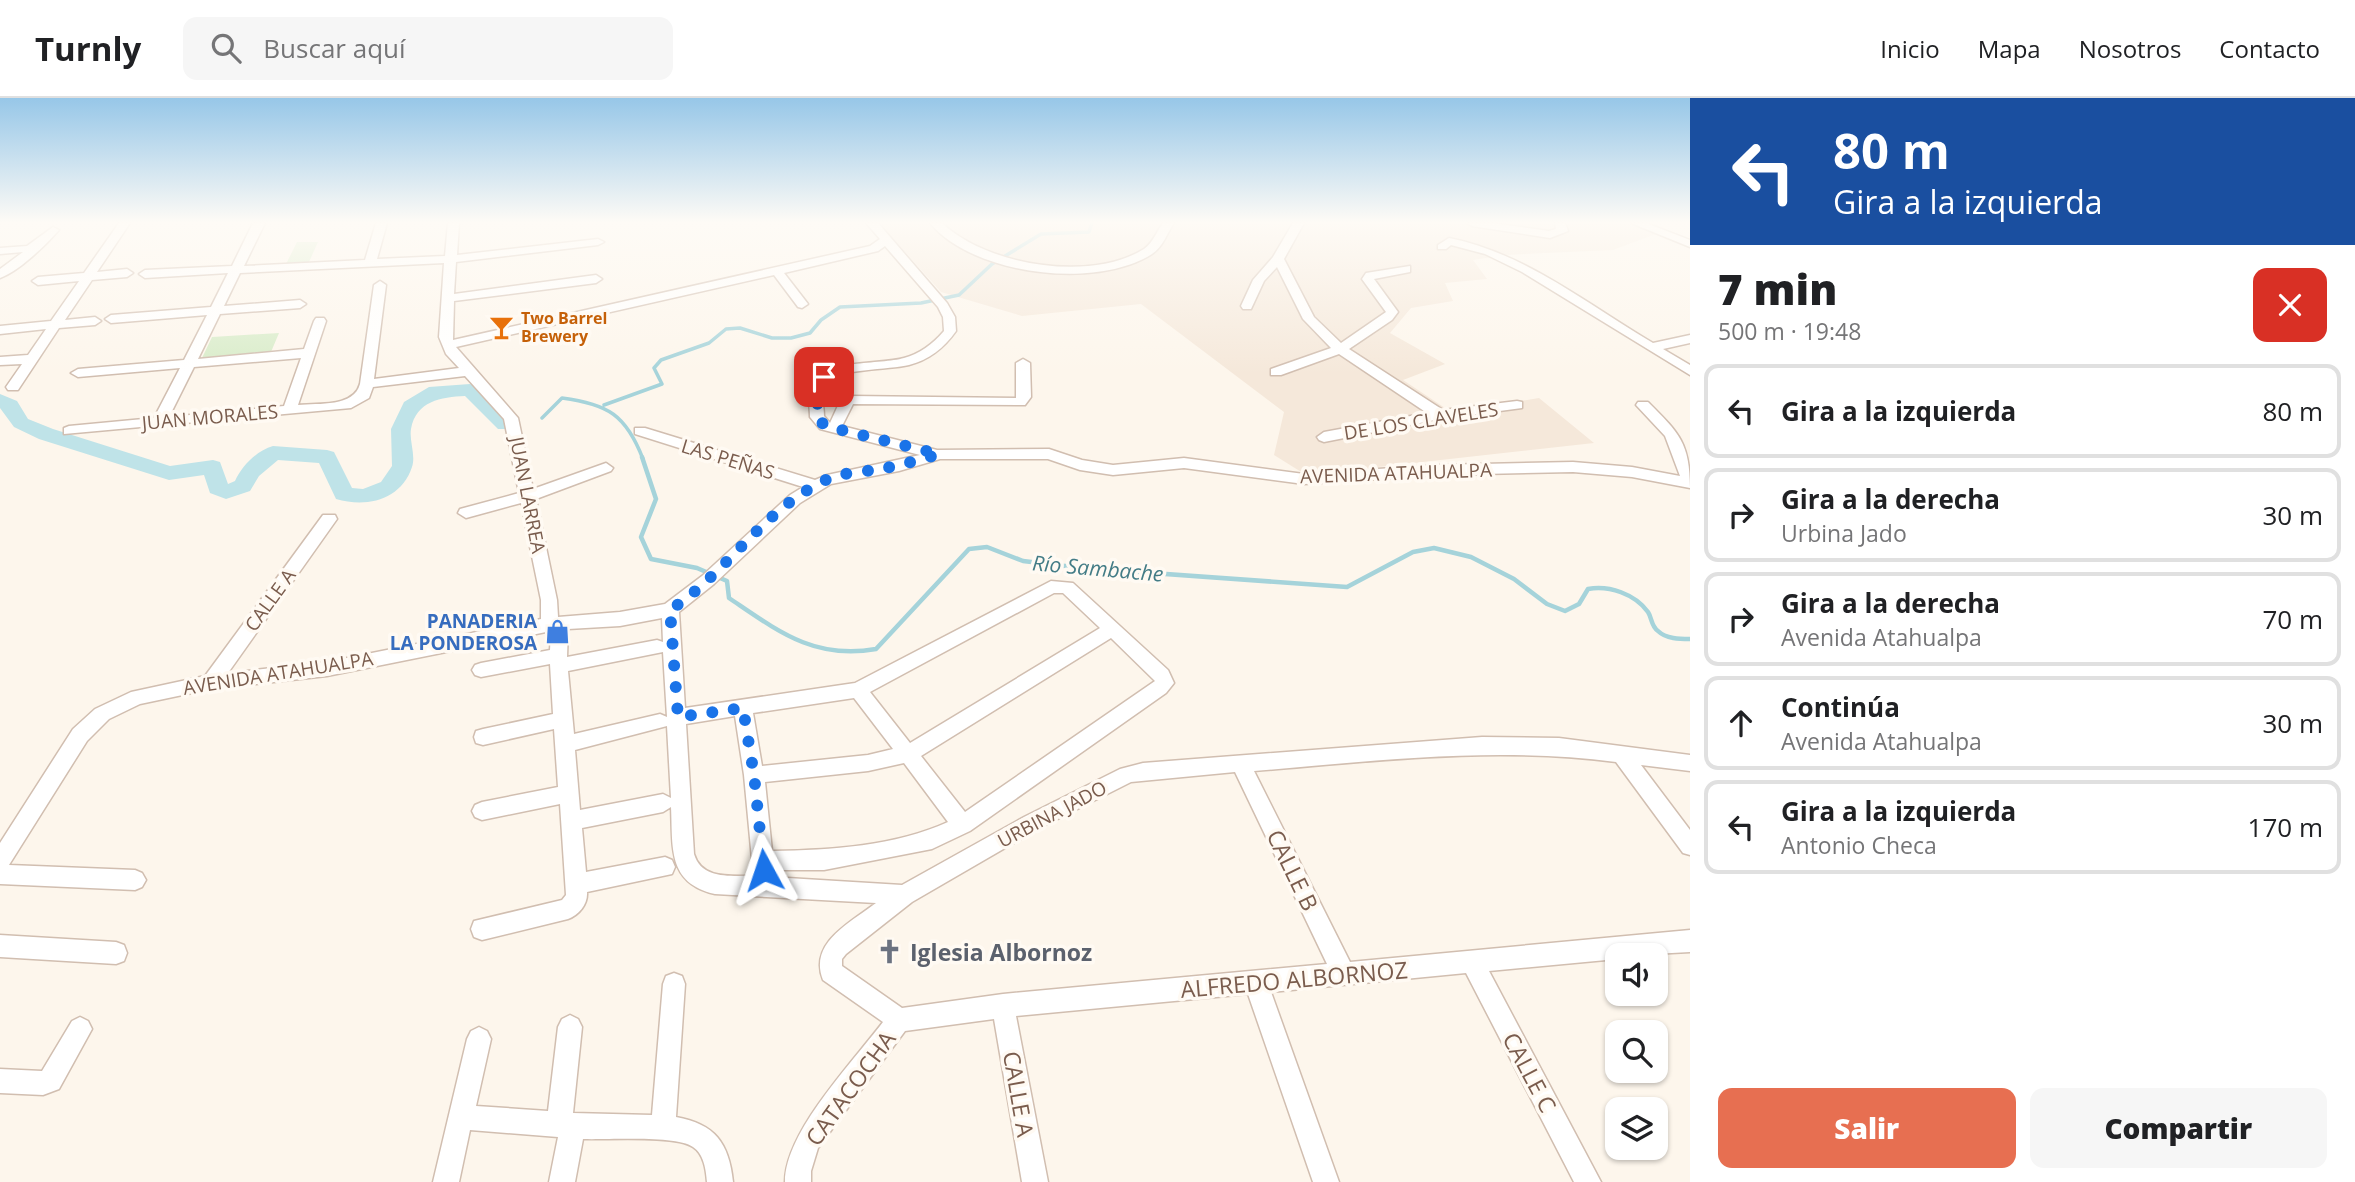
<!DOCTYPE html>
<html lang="es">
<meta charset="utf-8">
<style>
:root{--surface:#fff;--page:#f6f6f6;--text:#202124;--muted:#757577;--line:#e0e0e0;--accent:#e76f51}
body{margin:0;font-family:"Open Sans",sans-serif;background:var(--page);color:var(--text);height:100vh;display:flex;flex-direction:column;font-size:26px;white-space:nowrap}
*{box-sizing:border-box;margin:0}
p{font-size:23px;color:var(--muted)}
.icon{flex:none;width:38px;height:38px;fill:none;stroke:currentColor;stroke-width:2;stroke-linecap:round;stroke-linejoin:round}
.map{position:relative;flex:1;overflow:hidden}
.drawer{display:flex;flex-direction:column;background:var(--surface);width:665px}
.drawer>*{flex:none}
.guide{background:#1a4fa0;color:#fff;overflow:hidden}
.tools{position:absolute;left:1605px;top:845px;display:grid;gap:14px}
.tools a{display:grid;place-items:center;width:63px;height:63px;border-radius:14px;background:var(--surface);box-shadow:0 2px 5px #0004;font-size:35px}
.pin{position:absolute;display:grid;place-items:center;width:60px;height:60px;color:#fff;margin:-30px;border-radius:14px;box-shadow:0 4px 10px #0006}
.me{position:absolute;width:77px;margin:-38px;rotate:355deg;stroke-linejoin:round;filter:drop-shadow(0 0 5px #0008)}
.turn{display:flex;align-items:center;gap:24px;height:147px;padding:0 28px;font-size:32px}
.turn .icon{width:91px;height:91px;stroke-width:2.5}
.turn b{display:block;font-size:49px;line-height:60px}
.round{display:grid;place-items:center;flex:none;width:74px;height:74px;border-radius:14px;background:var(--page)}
.summary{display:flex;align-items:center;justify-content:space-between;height:119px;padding:0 28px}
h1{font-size:42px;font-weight:800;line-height:52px}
.cta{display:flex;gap:14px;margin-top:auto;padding:14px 28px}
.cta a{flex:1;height:80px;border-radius:14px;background:var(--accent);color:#fff;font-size:28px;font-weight:800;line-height:80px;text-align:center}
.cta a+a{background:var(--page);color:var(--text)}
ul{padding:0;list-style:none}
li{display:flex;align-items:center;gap:21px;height:94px;margin:0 14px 10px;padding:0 14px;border:4px solid var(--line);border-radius:14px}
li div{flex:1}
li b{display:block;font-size:26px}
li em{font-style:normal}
header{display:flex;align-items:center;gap:42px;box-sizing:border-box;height:98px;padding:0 35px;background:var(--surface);border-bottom:2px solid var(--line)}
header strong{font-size:33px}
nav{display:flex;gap:38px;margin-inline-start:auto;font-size:24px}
.search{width:490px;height:63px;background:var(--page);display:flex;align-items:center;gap:18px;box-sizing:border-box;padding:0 24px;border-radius:14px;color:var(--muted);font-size:26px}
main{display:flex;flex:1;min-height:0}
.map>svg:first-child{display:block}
</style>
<header>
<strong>Turnly</strong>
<div class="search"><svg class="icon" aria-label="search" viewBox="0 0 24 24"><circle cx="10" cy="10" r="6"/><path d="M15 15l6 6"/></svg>Buscar aquí</div>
<nav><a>Inicio</a><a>Mapa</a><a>Nosotros</a><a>Contacto</a></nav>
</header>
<main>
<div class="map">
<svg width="1690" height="1084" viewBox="0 0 1690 1084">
<rect width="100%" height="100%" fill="#fdf6ec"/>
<path fill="#f5e8da" d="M879,125H1644L1661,134L1613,152L1505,157L1473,162L1487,181L1445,185L1453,203L1411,210L1390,235L1445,266L1403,282L1451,314L1539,300L1594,345L1306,377L1274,357L1284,314L1141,206L1022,218L941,194Z"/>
<path fill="#d8ecc9" d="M297,144H318L309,164L286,166Z
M279,235L271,254L202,260L212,239Z"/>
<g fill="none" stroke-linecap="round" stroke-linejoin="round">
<path stroke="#a5d3da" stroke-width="3.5" d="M604,307L662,286L654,270L661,262L709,245L726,231L740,230L772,240H791L810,235L821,222L840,209L921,205L959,197L992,166L1041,136L1089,134L1092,125
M542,320L562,300C608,306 626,317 643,361"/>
<path stroke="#a5d3da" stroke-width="4.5" d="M642,359L656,401L641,439L651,461L697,470L727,483L729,500C778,533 814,562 876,551L969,451L987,449L1023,463L1082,470L1347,489L1413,454L1434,450L1471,459L1514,481L1547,506L1565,513L1579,506L1588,491C1609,487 1635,496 1648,514C1652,520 1651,528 1658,533C1666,541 1680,541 1690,541"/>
<path fill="#bfe3e8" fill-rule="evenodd" d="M470,286L477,288L512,323L515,327L512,331H498L465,298C441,299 416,303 411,331C409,343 416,357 412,369C401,402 367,410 336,401L319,365L278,362L259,378L250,393L226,401L210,395L204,377L169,382L39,341L14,329L0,310V296L17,303L28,321L53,331L170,368L213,362L220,364L228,386L235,383C242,368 256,353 273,348L327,352L334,354L352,390L363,391L381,384L392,368L391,331L404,304L429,289Z"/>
<defs>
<path id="minor" d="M119,125H130L97,174L127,171L133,175L127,179L92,182L65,222L95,219L101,223L95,227L59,230L18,292H8L6,289L22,266L0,267V259L28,257L46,231L0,236V228L51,223L79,183L38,187L32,183L38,179L84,175Z
M253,125H265L244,168L365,162L376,125H387L377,161L445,158L448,125H459L457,157L598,141L604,144L598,147L456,164L454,196L596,177L602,181L596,185L454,203L453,242L870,148L880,141L866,125H878L947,205L955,219L956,233C944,250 929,262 909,267C891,272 835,270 825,286C820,294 824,309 824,318L830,325L841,301L851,298L1016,300V265L1023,261L1030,265L1031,299L1025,307L853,306L842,328L937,352L1049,351L1082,362L1113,367L1184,360L1304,376L1437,367L1573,364L1632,369L1680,378L1665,338L1636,307L1638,304H1648C1679,335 1690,345 1690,390L1632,379L1573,374L1437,377L1304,386L1184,370L1113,377L1080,372L1048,361H940L899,373L831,386L800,405L714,486L679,514L685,610L855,585L1051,483L1073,485L1168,572L1174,585L1166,595L970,733L932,751L824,772H774L771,779L902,787L1024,719L1120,671L1143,665L1482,639L1559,640L1690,657V673L1641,667L1690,732V757L1683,755L1616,664C1494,648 1376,663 1254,673L1350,864L1690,832V854L1617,858V861L1489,873L1601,1084H1574L1466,875L1271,894L1339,1084H1313L1248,896L1016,918L1048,1084H1022L994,921L905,933L818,1050L811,1073V1084H785C785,1034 852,965 883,924L823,882C808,845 851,824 876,805L715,796C667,785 673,749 671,709L663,714L582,730L586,774L665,759L672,762L675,769L672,776L587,794C588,806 579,817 568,821L482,842L474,839L471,831L474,823L562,802L566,797L560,706L482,722L475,719L472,713L475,707L482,704L558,689L554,631L483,647L476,645L474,639L476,633L483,631L553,616L550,566L481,579L475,577L472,572L475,567L481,565L550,552L551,533L327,578L211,591L140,606L109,621L87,643L9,767L135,772L142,775L146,782L142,789L135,792L0,786V745L73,631L95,611L131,594L205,578L323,417H335L337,421L228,575L327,564L541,521V502L521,405L466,420L458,415L460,411L519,395L504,321L465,278L373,289L369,300L351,310L64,336V330L69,328L154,320L180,270L78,279L71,275L78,271L184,262L207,217L111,225L105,221L111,217L211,209L228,175L145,180L139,176L145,172L232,168ZM885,148L938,209L943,219L944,233C933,246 919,256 904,260C881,267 822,261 811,286C807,295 810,309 810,319L820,331L920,357L827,377L815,382L645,330H635V336L803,389L790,397L702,478L665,506L620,514L558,519L557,502L536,401L611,373L613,370L606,365L533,391L518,320L456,249L774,177L798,209L802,210L808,206L784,175L878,153ZM444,165L439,239L446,256L459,270L374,281L386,187L380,183L374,187L360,286C354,309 319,305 298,307L326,223L324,220H316L314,223L304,251L198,261L220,216L300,210L306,206L300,202L224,208L240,175ZM301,260L284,308L169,319L194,269ZM1054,495H1063L1100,530L910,645L870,594ZM662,520L663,544L657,542L567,559L568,531L620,528ZM1111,540L1155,583L965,714L921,658ZM663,554L667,619L660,616L574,636L568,573ZM854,600L893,651L868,657L762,668L753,615ZM735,618L744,677L753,772L756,778C733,777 702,783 694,756L686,626ZM667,628L671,700L663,696L580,712L575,652ZM904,665L948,724C895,748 831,752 772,753L765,684L868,673ZM1235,674L1327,866L1003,896L902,910L842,868V861L846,856L912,804L1038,731L1131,684Z
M930,125H942C986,167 1090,185 1144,151C1153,145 1157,133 1163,125H1174C1167,135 1163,149 1152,156C1096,192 973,177 930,125Z
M1293,125H1304L1284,161L1314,219L1341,245L1386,214L1362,181L1366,175L1410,168V174L1374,181L1398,214L1392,222L1349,251L1443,312L1517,303L1522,304V310L1440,321L1324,344L1319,342L1317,339L1324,334L1427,315L1339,256L1281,277H1271V271L1331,250L1303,221L1277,169L1264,183L1251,211H1243L1241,208L1253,182L1273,159Z
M1467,125H1492L1549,133L1556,131L1555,125H1565L1568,133L1550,140L1472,128Z
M1631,125H1646L1690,142V149Z
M53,129L59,132C46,147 19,173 0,180V171L23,154L0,156V150L27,148Z
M1449,140C1525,155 1587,206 1653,245L1690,237V245L1663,251L1690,267V277L1522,174L1485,156L1451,147L1446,151H1438V147Z
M0,837L116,844L124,847L127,855L124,863L116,866L0,859Z
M674,875L682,878L685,886L676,1019C715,1026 729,1045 733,1084H707C706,1072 704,1056 693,1049C676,1037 607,1042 583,1041L575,1084H549L558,1039L470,1032L459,1084H433L467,941L471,933L479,929L487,933L491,941L476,1008L548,1013L558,929L562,921L570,917L578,921L582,929L573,1015L652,1017L663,886L666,878Z
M80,919L88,923L92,931L59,991L43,997L0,995V971L42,973L72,923Z"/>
</defs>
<use href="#minor" stroke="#d1beb0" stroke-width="3"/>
<use href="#minor" fill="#fff" fill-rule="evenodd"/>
</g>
<linearGradient id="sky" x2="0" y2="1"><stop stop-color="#97c7e8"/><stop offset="0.45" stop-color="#fefbf6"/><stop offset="1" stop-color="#fefbf6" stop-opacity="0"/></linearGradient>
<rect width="1690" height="276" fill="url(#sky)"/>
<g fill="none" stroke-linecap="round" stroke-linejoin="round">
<path stroke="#1a73e8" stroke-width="12" stroke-dasharray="0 21.6" d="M764,772L754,677L743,610L678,619L670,512C727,475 764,410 828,381C844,374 864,374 881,371C901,367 920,362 939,356L825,328L817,319L818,287L824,279"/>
</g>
<defs>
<symbol id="bar-bare" viewBox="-9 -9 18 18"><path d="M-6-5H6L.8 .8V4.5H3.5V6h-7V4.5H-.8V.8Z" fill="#e8710a" stroke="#fffaf3" stroke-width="2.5" paint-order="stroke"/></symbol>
<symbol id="shop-bare" viewBox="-9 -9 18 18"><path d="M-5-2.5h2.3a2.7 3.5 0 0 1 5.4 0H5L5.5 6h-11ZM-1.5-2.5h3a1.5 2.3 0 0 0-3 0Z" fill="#3f7fe0" stroke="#fffaf3" stroke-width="2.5" paint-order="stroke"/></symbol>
<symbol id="church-bare" viewBox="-9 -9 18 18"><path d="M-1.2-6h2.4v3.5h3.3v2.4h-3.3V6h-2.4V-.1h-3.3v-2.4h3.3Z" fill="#6b7280" stroke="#fffaf3" stroke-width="2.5" paint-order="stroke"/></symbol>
</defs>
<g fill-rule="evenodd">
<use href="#bar-bare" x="484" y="212" width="35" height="35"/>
<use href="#shop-bare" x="540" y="516" width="35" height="35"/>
<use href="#church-bare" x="872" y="836" width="35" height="35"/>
</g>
<g text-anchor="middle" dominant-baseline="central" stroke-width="7" stroke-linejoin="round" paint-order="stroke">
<g font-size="16" font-weight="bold" fill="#c56008" stroke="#fffaf3" text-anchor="start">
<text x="521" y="220">Two Barrel<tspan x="521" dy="18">Brewery</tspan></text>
</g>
<g font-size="19" fill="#7a5c4d" stroke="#fffaf3">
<text transform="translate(210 319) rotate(-5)">JUAN MORALES</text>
<text transform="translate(1421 323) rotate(-9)">DE LOS CLAVELES</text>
<text transform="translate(728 361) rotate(17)">LAS PEÑAS</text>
<text transform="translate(1396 375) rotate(-2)">AVENIDA ATAHUALPA</text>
<text transform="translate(528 397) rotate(79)">JUAN LARREA</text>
<text transform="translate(270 502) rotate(-54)">CALLE A</text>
<text transform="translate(278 575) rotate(-9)">AVENIDA ATAHUALPA</text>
<text transform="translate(1052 716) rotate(-28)">URBINA JADO</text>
</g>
<g font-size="19" font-weight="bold" fill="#366cbe" stroke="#fffaf3" text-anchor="end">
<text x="537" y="523">PANADERIA<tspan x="537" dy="22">LA PONDEROSA</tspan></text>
</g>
<g font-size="21" font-style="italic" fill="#437c86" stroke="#fffaf3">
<text transform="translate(1098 470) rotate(5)">Río Sambache</text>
</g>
<g font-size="23" fill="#7a5c4d" stroke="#fffaf3">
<text transform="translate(1293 772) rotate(64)">CALLE B</text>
<text transform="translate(1294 881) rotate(-5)">ALFREDO ALBORNOZ</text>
<text transform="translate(1530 974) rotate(62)">CALLE C</text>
<text transform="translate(850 990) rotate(-54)">CATACOCHA</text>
<text transform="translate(1019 996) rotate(80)">CALLE A</text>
</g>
<g font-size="23" font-weight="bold" fill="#5b616d" stroke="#fffaf3" text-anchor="start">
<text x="910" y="854">Iglesia Albornoz</text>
</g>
</g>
</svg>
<div class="tools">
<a><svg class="icon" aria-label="sound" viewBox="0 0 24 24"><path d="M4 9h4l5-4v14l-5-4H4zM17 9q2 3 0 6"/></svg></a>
<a><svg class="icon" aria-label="search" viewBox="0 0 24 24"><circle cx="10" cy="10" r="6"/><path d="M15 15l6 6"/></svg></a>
<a><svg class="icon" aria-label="layers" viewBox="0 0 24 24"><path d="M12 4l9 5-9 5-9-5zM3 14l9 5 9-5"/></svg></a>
</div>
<div class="pin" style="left:824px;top:279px;background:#d93025"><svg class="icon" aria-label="arrive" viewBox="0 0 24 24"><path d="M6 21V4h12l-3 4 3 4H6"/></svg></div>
<svg class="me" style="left:764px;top:772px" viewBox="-20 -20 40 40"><path d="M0-17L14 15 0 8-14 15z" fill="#1a73e8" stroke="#fff" stroke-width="4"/></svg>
</div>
<section class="drawer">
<div class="guide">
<div class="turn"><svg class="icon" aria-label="left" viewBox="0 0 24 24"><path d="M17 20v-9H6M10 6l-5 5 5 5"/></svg><div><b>80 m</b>Gira a la izquierda</div></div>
</div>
<div class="summary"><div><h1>7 min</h1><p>500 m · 19:48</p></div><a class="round" style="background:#d93025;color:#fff"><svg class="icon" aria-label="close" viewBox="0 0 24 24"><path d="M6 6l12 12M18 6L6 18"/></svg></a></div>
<ul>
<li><svg class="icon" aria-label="left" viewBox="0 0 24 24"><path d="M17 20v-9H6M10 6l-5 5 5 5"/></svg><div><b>Gira a la izquierda</b></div><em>80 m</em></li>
<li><svg class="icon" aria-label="right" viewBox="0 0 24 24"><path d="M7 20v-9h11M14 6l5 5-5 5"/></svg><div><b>Gira a la derecha</b><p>Urbina Jado</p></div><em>30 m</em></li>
<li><svg class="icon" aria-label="right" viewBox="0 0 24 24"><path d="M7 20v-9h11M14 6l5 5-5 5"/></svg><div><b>Gira a la derecha</b><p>Avenida Atahualpa</p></div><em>70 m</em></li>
<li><svg class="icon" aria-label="ahead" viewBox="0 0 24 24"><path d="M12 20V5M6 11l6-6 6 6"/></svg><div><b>Continúa</b><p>Avenida Atahualpa</p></div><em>30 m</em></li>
<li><svg class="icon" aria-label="left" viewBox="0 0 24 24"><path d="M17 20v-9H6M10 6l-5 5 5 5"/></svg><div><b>Gira a la izquierda</b><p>Antonio Checa</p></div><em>170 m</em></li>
</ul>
<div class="cta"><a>Salir</a><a>Compartir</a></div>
</section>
</main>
